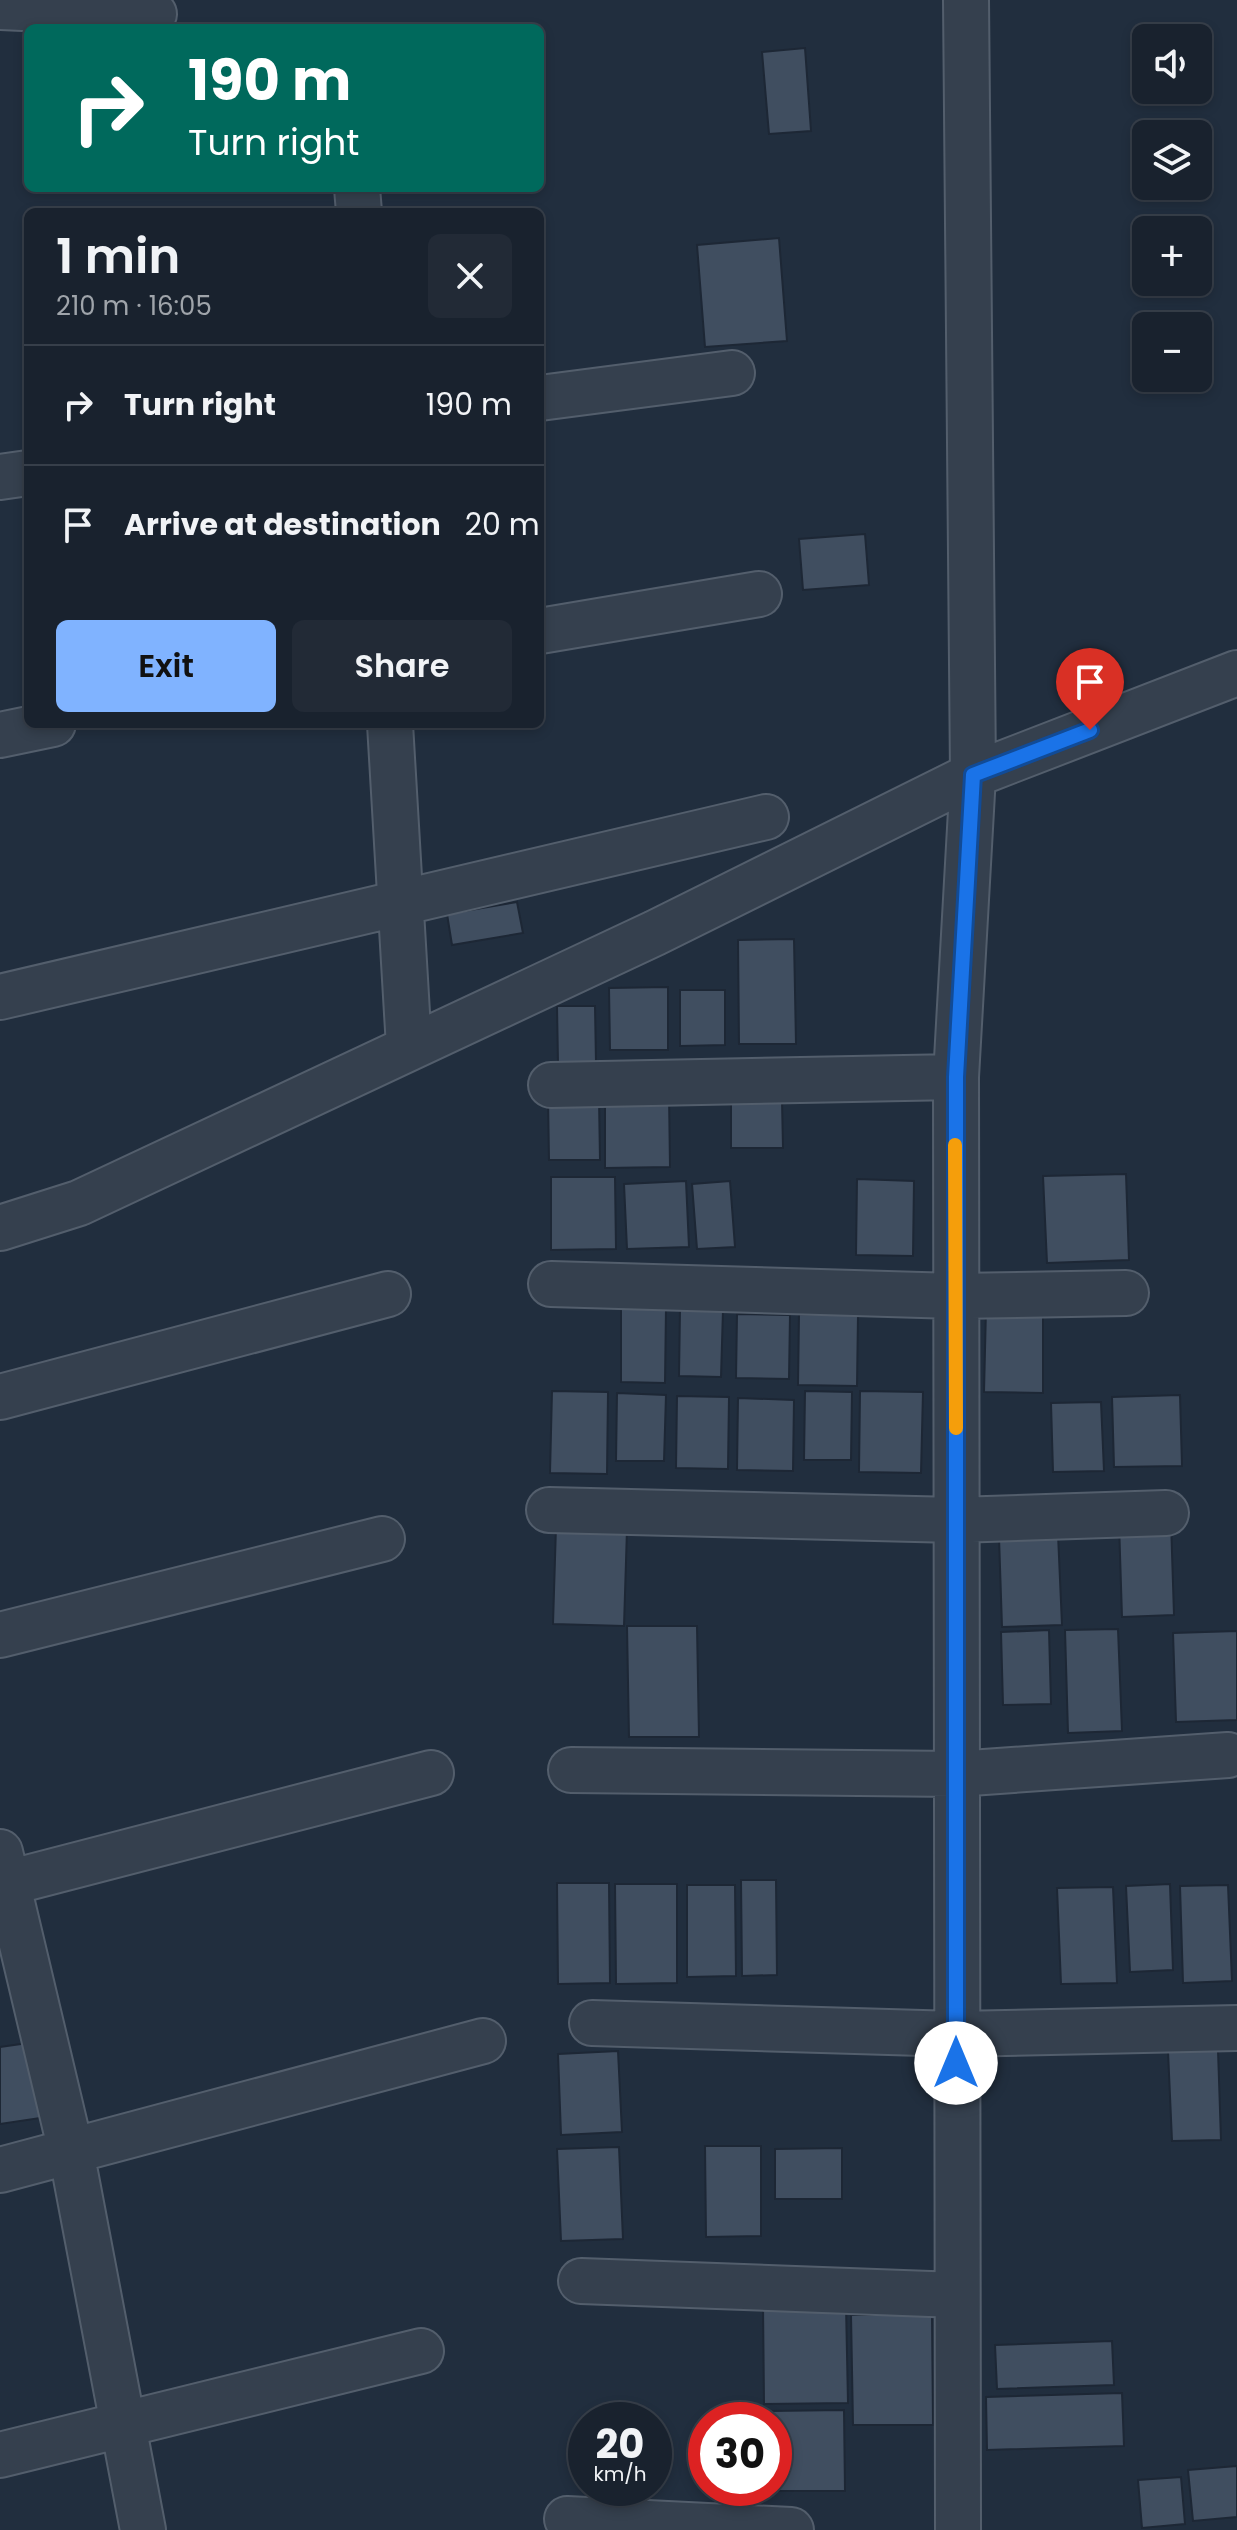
<!DOCTYPE html>
<meta charset="utf-8">
<style>
:root{--surface:#19222e;--page:#222a36;--text:#f1f3f6;--muted:#9fa4aa;--line:#373f4a;--accent:#80b3ff}
body{margin:0;font-family:Poppins,sans-serif;background:var(--page);color:var(--text);height:100vh;display:flex;flex-direction:column;font-size:30px;white-space:nowrap}
*{box-sizing:border-box;margin:0}
p{font-size:26px;color:var(--muted)}
.icon{flex:none;width:44px;height:44px;fill:none;stroke:currentColor;stroke-width:2;stroke-linecap:round;stroke-linejoin:round}
.map{position:relative;flex:1;overflow:hidden}
.drawer{position:absolute;left:24px;top:208px;width:520px;height:520px;display:flex;flex-direction:column;background:var(--surface);border-radius:12px;box-shadow:0 4px 12px #0003,0 0 0 2px var(--line)}
.drawer>*{flex:none}
.top-card{position:absolute;left:24px;top:24px;width:520px;height:168px;border-radius:12px;box-shadow:0 4px 12px #0003,0 0 0 2px var(--line);background:#00695c;color:#fff;overflow:hidden}
.buttons{position:absolute;left:1132px;top:24px;display:grid;gap:16px}
.buttons a{display:grid;place-items:center;width:80px;height:80px;border-radius:12px;background:var(--surface);box-shadow:0 4px 12px #0003,0 0 0 2px var(--line);font-size:40px}
.speed{position:absolute;left:568px;top:2402px;display:flex;gap:16px;font-size:40px;font-weight:700;text-align:center}
.speed>*{display:grid;place-content:center;width:104px;height:104px;border-radius:50%;background:var(--surface);box-shadow:0 4px 12px #0003,0 0 0 2px var(--line);line-height:1}
.speed small{font-size:20px;font-weight:400}
.speed .limit{border:12px solid #d22;background:#fff;color:#111}
.pin{position:absolute;display:grid;place-items:center;width:68px;height:68px;color:#fff;margin:-82px -34px;border-radius:50% 50% 50% 0;rotate:-45deg;box-shadow:0 0 8px #0007}
.pin .icon{rotate:45deg}
.me{position:absolute;width:88px;margin:-44px;rotate:0deg;stroke-linejoin:round;filter:drop-shadow(0 0 6px #0008)}
.turn{display:flex;align-items:center;gap:28px;height:168px;padding:0 32px;font-size:36px}
.turn .icon{width:104px;height:104px;stroke-width:2.5}
.turn b{display:block;font-size:56px;line-height:68px}
.round{display:grid;place-items:center;flex:none;width:84px;height:84px;border-radius:12px;background:var(--page)}
.overview{display:flex;align-items:center;justify-content:space-between;height:136px;padding:0 32px}
h1{font-size:48px;font-weight:600;line-height:60px}
.action{display:flex;gap:16px;margin-top:auto;padding:16px 32px}
.action a{flex:1;height:92px;border-radius:12px;background:var(--accent);color:#111;font-size:32px;font-weight:600;line-height:92px;text-align:center}
.action a+a{background:var(--page);color:var(--text)}
ul{padding:0;list-style:none}
li{display:flex;align-items:center;gap:24px;height:120px;padding:0 32px;border-top:2px solid var(--line)}
li div{flex:1}
li b{display:block;font-size:30px}
li em{font-style:normal}
.map>svg:first-child{display:block}
</style>
<div class="map">
<svg width="1237" height="2530" viewBox="0 0 1237 2530">
<rect width="100%" height="100%" fill="#212e3e"/>
<path fill="#404e60" stroke="#1d2735" stroke-width="2" d="M805,48L811,131L769,134L762,52Z
M779,238L787,341L705,347L697,245Z
M865,534L869,585L803,590L799,539Z
M517,902L523,933L452,945L447,914Z
M794,939L796,1044H739L738,940Z
M668,987V1050H610L609,988Z
M680,990H725V1045L680,1046Z
M557,1006H595L596,1063H558Z
M669,1093L670,1167L605,1168V1094Z
M548,1098H599L600,1160H549Z
M731,1100H782L783,1148H731Z
M1126,1174L1129,1260L1047,1263L1043,1176Z
M551,1177H615L616,1249L551,1250Z
M857,1179L914,1181L913,1256L856,1255Z
M686,1181L689,1247L627,1249L624,1184Z
M730,1181L735,1247L697,1249L692,1184Z
M621,1307L666,1308L665,1383L621,1382Z
M986,1308H1043V1393L984,1392Z
M680,1309L723,1310L721,1377L679,1376Z
M737,1314L790,1315L789,1379L736,1378Z
M799,1314L858,1315L857,1386L798,1385Z
M552,1391L608,1392L607,1474L550,1473Z
M805,1391L852,1392L851,1460H804Z
M860,1391L923,1392L921,1473L859,1472Z
M617,1393L666,1395L664,1461H616Z
M1180,1395L1182,1466L1114,1467L1112,1397Z
M677,1396L729,1397L728,1469L676,1468Z
M738,1398L794,1400L793,1471L737,1470Z
M1101,1402L1104,1471L1053,1472L1051,1403Z
M1171,1521L1174,1615L1122,1617L1119,1523Z
M556,1526L627,1529L624,1626L553,1624Z
M1058,1534L1062,1625L1002,1627L999,1537Z
M627,1626H697L699,1737H629Z
M1118,1629L1122,1731L1068,1733L1065,1630Z
M1049,1630L1051,1704L1003,1705L1001,1632Z
M1237,1631V1720L1176,1722L1173,1633Z
M741,1880H776L777,1975L742,1976Z
M557,1883H609L610,1983L558,1984Z
M615,1884H677V1983L616,1984Z
M1170,1884L1173,1970L1130,1972L1126,1886Z
M687,1885H735L736,1976L687,1977Z
M1228,1885L1232,1981L1183,1983L1180,1886Z
M1113,1887L1117,1983L1061,1984L1057,1888Z
M35,2042L47,2117L0,2124V2047Z
M1218,2050L1221,2140L1172,2141L1168,2051Z
M618,2051L622,2132L561,2135L558,2054Z
M705,2146H761V2236L706,2237Z
M619,2147L623,2239L561,2241L557,2149Z
M842,2148V2199H775V2149Z
M763,2305H846L848,2403L764,2404Z
M932,2314L933,2425H853L851,2315Z
M1112,2341L1114,2385L997,2389L995,2345Z
M1122,2393L1124,2446L987,2450L986,2397Z
M844,2410L845,2491H771V2488H774V2420H770V2411Z
M1237,2466V2517L1193,2521L1188,2470Z
M1181,2477L1185,2524L1142,2528L1138,2480Z"/>
<g fill="none" stroke-linecap="round" stroke-linejoin="round">
<defs>
<path id="minor" d="M0,7L154,14
M357,188L359,212
M540,398L732,373
M0,477L28,473
M540,631L759,594
M390,724L409,1047
M0,735L53,724
M0,997L766,817
M551,1085L956,1077
M0,1228L79,1203L655,933L973,775L1237,673
M551,1284L955,1296L1126,1293
M0,1397L388,1294
M549,1510L956,1520L1166,1513
M0,1635L382,1539
M571,1770L956,1774L1228,1755
M0,1852L71,2151L143,2530
M0,1885L431,1773
M592,2023L956,2034L1237,2028
M0,2170L483,2041
M581,2281L957,2295
M0,2455L421,2351
M567,2519L791,2530
M958,2530L956,1077L973,775L966,0"/>
</defs>
<use href="#minor" stroke="#535e6c" stroke-width="48"/>
<use href="#minor" stroke="#35404e" stroke-width="44"/>
</g>
<g fill="none" stroke-linecap="round" stroke-linejoin="round">
<defs>
<path id="route" d="M956,2063V1077L973,775L1090,730"/>
</defs>
<use href="#route" stroke="#114b97" stroke-width="20"/>
<use href="#route" stroke="#1a73e8" stroke-width="14"/>
<path stroke="#f59e0b" stroke-width="14" d="M955,1145L956,1428"/>
</g>
</svg>
<div class="buttons">
<a><svg class="icon" aria-label="sound" viewBox="0 0 24 24"><path d="M4 9h4l5-4v14l-5-4H4zM17 9q2 3 0 6"/></svg></a>
<a><svg class="icon" aria-label="layers" viewBox="0 0 24 24"><path d="M12 4l9 5-9 5-9-5zM3 14l9 5 9-5"/></svg></a>
<a>+</a>
<a>−</a>
</div>
<div class="speed"><div>20<small>km/h</small></div><div class="limit">30</div></div>
<div class="pin" style="left:1090px;top:730px;background:#d93025"><svg class="icon" aria-label="arrive" viewBox="0 0 24 24"><path d="M6 21V4h12l-3 4 3 4H6"/></svg></div>
<svg class="me" style="left:956px;top:2063px" viewBox="-20 -20 40 40"><circle r="19" fill="#fff"/><path d="M0-13L10 11 0 6-10 11z" fill="#1a73e8"/></svg>
<div class="top-card">
<div class="turn"><svg class="icon" aria-label="right" viewBox="0 0 24 24"><path d="M7 20v-9h11M14 6l5 5-5 5"/></svg><div><b>190 m</b>Turn right</div></div>
</div>
<section class="drawer">
<div class="overview"><div><h1>1 min</h1><p>210 m · 16:05</p></div><a class="round"><svg class="icon" aria-label="close" viewBox="0 0 24 24"><path d="M6 6l12 12M18 6L6 18"/></svg></a></div>
<ul>
<li><svg class="icon" aria-label="right" viewBox="0 0 24 24"><path d="M7 20v-9h11M14 6l5 5-5 5"/></svg><div><b>Turn right</b></div><em>190 m</em></li>
<li><svg class="icon" aria-label="arrive" viewBox="0 0 24 24"><path d="M6 21V4h12l-3 4 3 4H6"/></svg><div><b>Arrive at destination</b></div><em>20 m</em></li>
</ul>
<div class="action"><a>Exit</a><a>Share</a></div>
</section>
</div>
